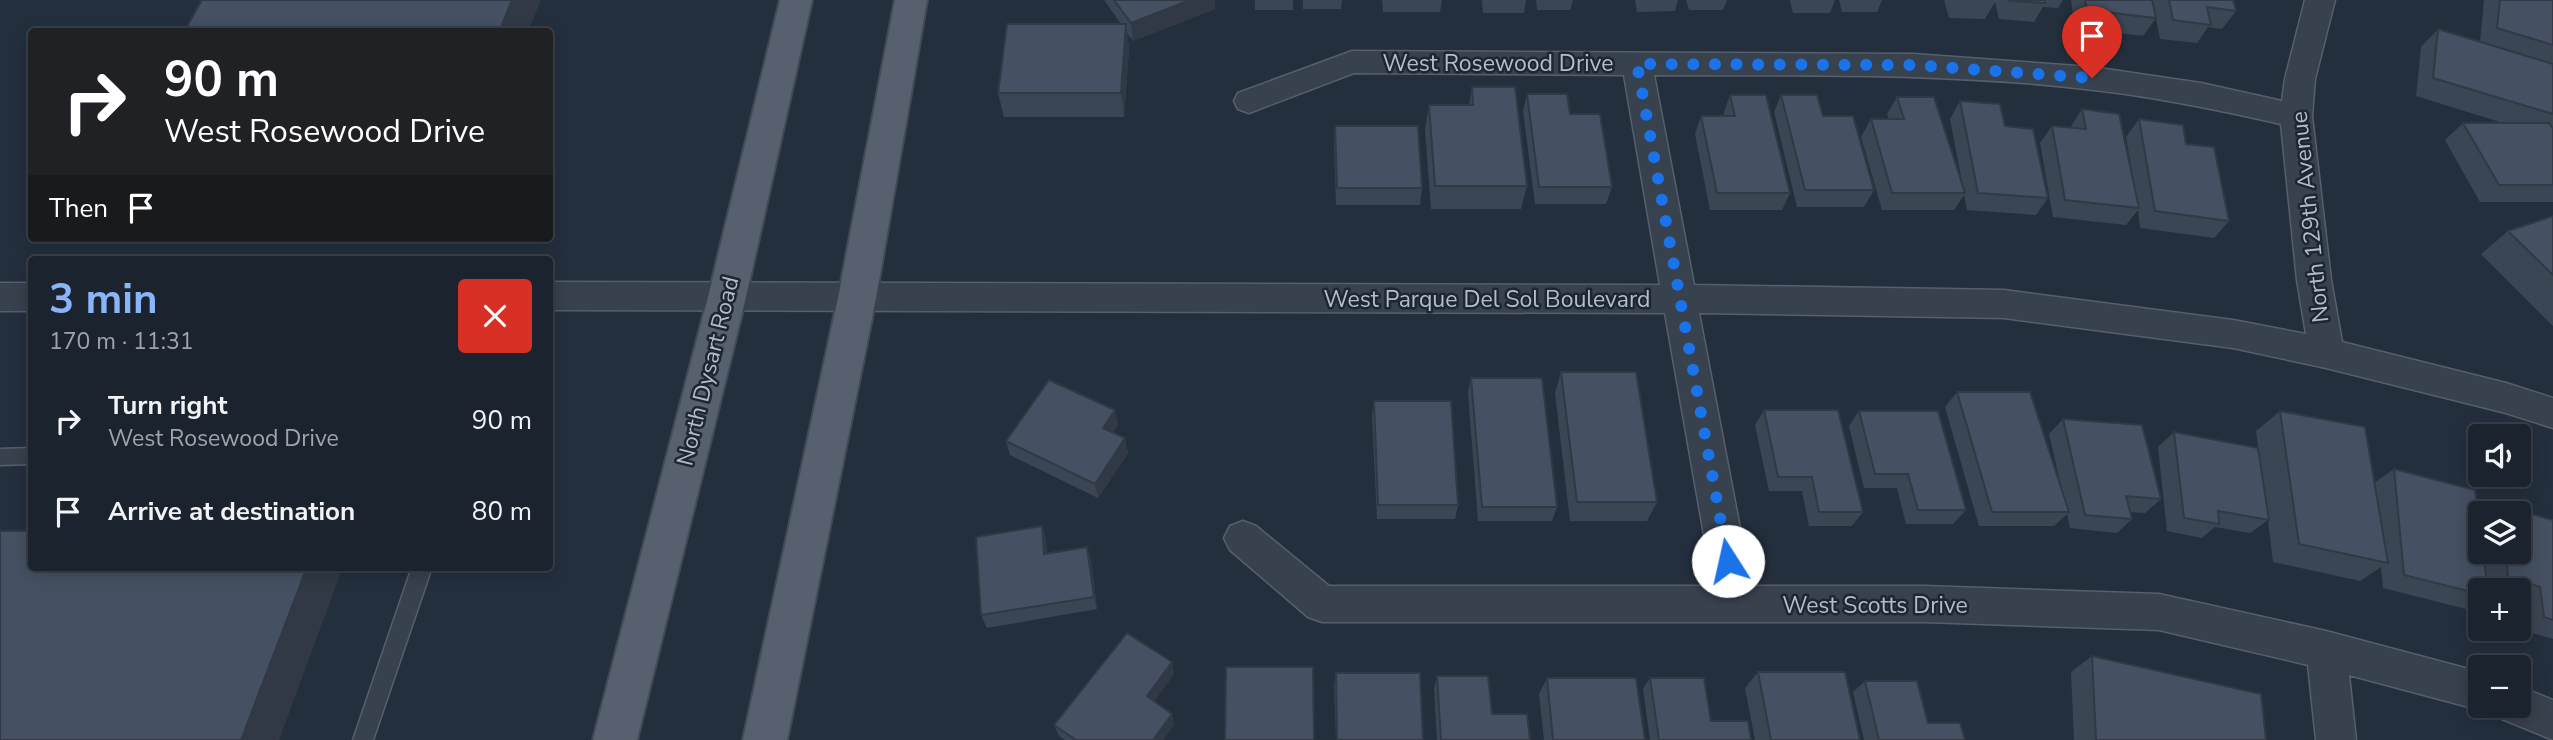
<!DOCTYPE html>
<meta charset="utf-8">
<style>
:root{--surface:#1b232e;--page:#242b36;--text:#f1f3f6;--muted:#a0a4aa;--line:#39404a;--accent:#8ab4f8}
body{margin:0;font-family:"Nunito Sans",sans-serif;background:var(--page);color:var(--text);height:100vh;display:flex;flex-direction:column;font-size:26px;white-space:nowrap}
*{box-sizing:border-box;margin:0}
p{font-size:23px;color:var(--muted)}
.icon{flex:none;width:38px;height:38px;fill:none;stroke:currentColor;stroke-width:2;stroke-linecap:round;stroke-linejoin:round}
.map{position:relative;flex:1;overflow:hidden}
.drawer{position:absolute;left:28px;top:256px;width:525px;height:315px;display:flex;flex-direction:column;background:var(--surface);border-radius:7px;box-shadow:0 4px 18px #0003,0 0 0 2px var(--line)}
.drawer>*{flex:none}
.banner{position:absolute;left:28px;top:28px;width:525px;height:214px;border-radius:7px;box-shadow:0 4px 18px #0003,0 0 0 2px var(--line);background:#202124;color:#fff;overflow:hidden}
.fabs{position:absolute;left:2468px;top:424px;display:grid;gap:14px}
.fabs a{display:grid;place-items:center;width:63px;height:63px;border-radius:7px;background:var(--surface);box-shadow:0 4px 18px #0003,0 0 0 2px var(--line);font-size:35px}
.pin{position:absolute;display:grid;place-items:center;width:60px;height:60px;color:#fff;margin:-72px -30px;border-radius:50% 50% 50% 0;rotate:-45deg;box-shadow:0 0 7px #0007}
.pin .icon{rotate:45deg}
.me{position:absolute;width:77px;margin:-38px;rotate:350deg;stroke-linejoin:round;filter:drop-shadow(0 0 5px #0008)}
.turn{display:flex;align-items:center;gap:24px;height:147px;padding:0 21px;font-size:32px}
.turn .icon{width:91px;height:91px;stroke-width:2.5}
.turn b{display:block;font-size:49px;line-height:60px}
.then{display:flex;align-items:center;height:66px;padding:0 21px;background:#0003;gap:14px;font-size:26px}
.round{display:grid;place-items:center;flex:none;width:74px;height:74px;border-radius:7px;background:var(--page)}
.headline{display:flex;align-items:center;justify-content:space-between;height:119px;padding:0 21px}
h1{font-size:42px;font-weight:700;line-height:52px;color:var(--accent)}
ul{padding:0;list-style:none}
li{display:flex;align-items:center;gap:21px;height:91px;padding:0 21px}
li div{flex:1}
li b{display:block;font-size:26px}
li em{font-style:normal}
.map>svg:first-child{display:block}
</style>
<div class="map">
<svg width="2553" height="740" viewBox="0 0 2553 740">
<rect width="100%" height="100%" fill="#242f3e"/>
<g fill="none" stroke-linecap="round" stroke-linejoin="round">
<defs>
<path id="service" d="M32,448V464L0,465V449Z
M412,567H432L373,740H353Z"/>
<path id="minor" d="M2305,0H2335L2315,79L2312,116L2331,280L2342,342L2506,383L2553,398V428L2506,413L2326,368L2233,348L2004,318L1699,313L1751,586H1925L2159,594L2326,631L2480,672V705H2493L2480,710L2349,675L2356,740H2316L2308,665L2159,630L1925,622H1322L1308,617L1230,550L1224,538L1230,526L1243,521L1256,526L1329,586H1713L1665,313L550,310V282L1660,285L1624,75L1354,73L1249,113L1238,109L1234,101L1238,93L1352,51L1913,54L2092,67L2201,83L2282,101L2285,79ZM1654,75C1800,76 1948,72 2094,90C2157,97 2219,110 2281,124L2297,280L2306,334L2233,320L2004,290L1694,285Z
M0,283H32V311H0Z
M2518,686L2553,700V740L2502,719L2496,705H2518Z"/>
<path id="primary" d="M780,0H812L746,297L637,740H593L708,297Z
M895,0H927L876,298L787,740H743L838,298Z"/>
</defs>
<use href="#service" stroke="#565f6c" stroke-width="3"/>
<use href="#minor" stroke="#565f6c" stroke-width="3"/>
<use href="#primary" stroke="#414a57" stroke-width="4"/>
<use href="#service" fill="#38414e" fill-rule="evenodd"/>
<use href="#minor" fill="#38414e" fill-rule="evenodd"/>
<use href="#primary" fill="#56606e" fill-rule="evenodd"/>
</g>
<path fill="#3b4654" d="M1104,0H1215V9L1133,41L1127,33L1129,49L1124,117H1004L998,93L1121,24Z
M1255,0H1293V10H1255Z
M1303,0H1342L1341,9H1303Z
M1382,0H1442L1440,12H1383Z
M1482,0H1526L1524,13H1483Z
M1536,0H1573L1570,10H1537Z
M1635,0H1678L1675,11L1637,12Z
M1686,0H1727L1723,10H1689Z
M1790,0H1835L1830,13H1793Z
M1839,0H1882L1877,12H1842Z
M1944,0H2063L2058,8L2043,7L2034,22L1999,19L1995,2L1985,19L1949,18Z
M2071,0H2233L2236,11L2222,29L2208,27L2197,43L2160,39L2153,4L2156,18L2143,36L2075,28Z
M2484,0H2553V202H2480L2445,140L2463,123H2503L2416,96L2421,47L2438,29L2480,42Z
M1472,87L1527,186L1521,209H1431L1425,129L1429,105H1469Z
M1527,94L1570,114L1612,187L1606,204H1535L1523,111Z
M1730,95L1790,193L1782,210H1710L1695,134L1701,116H1724V112Z
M1781,95L1823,116L1874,190L1864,207H1797L1774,112Z
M1897,97L1962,182L1950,119L1960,101L2005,126L2048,198L2036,215L1967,210L1964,195L1954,210H1882L1861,137L1871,119H1889L1887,114Z
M2082,109L2131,166L2126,137L2139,119L2186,144L2229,221L2214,238L2140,228L2138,210L2126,225L2053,217L2040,143L2052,126L2070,128Z
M1335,126L1422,188L1420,205H1336L1334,144Z
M2553,216V326L2481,254L2508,231Z
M1561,372L1657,502L1647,521H1570L1555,393Z
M1471,378L1557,507L1552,521H1478L1468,393Z
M1957,392L2061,486L2049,434L2063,419L2161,499L2145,513L2130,512L2132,519L2117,533L2070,528L2067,514L2054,526H1979L1945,407Z
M1374,401L1458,505L1455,519H1377L1372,416Z
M1764,410L1863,512L1852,526H1809L1802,491H1769L1755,425Z
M1859,411L1966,510L1953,524H1906L1897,488H1864L1849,426Z
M2280,411L2374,483L2394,469L2480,551H2518V513H2491L2502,506L2553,520V639L2519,629L2518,590H2480V602L2466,609L2383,588L2381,567L2360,581L2273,562L2268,520L2250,533L2215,527L2202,538L2167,531L2158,447L2174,432L2263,481L2256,431Z
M1118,425L1113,432L1125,438L1128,453L1098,498L1010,455L1006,441Z
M1042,526L1046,540L1047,553L1087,547L1091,560L1097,609L987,628L981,615Z
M2092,656L2266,740H2074L2071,672Z
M1172,662L1174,674L1154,701L1172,714L1174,725L1163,740H1065L1059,736L1054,725Z
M1758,672L1860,740H1755L1745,688Z
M1336,673L1423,740H1336L1334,685Z
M1437,676L1492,714L1530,740H1437L1434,688Z
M1547,678L1645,740H1544L1539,694Z
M1650,678L1711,721L1751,740H1650L1643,689Z
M1865,681L1928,723L1965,740H1864L1853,692Z"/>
<path fill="#303945" d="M512,0H541L528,32H499Z
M1190,0H1215V9L1133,41L1131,23Z
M1126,24L1129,49L1124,117L1121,93Z
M1115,410L1118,425L1106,443L1103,428Z
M1125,438L1128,453L1098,498L1095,484Z
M1042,526L1046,540L1049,567L1044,554Z
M1087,547L1091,560L1097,609L1094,597Z
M307,567H343L279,740H241Z
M1172,662L1174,674L1149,707L1147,696Z
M1172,714L1174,725L1163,740H1153Z"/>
<path fill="#455162" stroke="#303945" stroke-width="2" d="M202,0H512L499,32H79L81,30H185Z
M1114,0H1190L1131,23Z
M2009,0H2045V3L2010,1Z
M2085,0H2152L2156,18L2087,10Z
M2169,0H2233L2236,11L2207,7L2211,25L2173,20Z
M2500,0H2553V45L2497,28Z
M1007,24H1126L1121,93H998Z
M2438,29L2553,64V114L2433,78Z
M1472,87H1515L1527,186H1435L1429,105H1473Z
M1527,94H1567L1570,114H1600L1612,187H1539Z
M1730,95H1766L1790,193H1717L1701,116H1735Z
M1781,95H1817L1823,116H1853L1874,190H1805Z
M1897,97H1934L1965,193H1892L1871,119H1904Z
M1960,101L2000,104L2005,126L2033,129L2048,198L1978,193Z
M2082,109L2119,114L2139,208L2065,200L2052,126L2086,129Z
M2139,119L2183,125L2186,144L2214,147L2229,221L2155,211Z
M2463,123H2549L2553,129V185H2499Z
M1335,126H1418L1422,188H1337Z
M2553,216V275L2508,231Z
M1561,372H1636L1657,502H1577Z
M1471,378H1542L1557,507H1482Z
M1049,380L1115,410L1103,428L1125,438L1095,484L1006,441Z
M1957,392H2030L2069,512H1992Z
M1374,401H1451L1458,505H1378Z
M1764,410H1838L1863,512H1819L1812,477H1778Z
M1859,411H1938L1966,510H1918L1908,474H1875Z
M2280,411L2365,427L2388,563L2299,544Z
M2063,419L2142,425L2161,499L2126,496L2132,519L2085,515Z
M2174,432L2258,448L2269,520L2218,511L2219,524L2184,518Z
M2394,469L2475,490L2480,525V551H2483L2488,590H2480V594L2404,575Z
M2502,506L2553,520V620L2544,617L2540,587L2508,577L2506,551H2518V513H2503Z
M1042,526L1044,554L1087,547L1094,597L981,615L976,537Z
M0,531H32V567H307L241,740H0Z
M1127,633L1172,662L1147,696L1172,714L1153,740H1076L1054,725Z
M2092,656L2261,694L2266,740H2096Z
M1226,667H1313L1314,740H1225Z
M1758,672H1845L1860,740H1771Z
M1336,673H1420L1423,740H1337Z
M1437,676H1488L1492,714H1527L1530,740H1441Z
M1547,678H1636L1645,740H1553Z
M1650,678H1704L1711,721H1748L1751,740H1659Z
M1865,681H1917L1928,723H1960L1965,740H1879Z"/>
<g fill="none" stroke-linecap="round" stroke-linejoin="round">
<path stroke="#1a73e8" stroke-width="12" stroke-dasharray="0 21.6" d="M1728,561L1637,64L1913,65L2092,78"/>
</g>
<g text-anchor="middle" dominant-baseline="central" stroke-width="5" stroke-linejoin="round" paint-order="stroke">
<g font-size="23" fill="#b4bcc9" stroke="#1d2633">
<text x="1498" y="63">West Rosewood Drive</text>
<text transform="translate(2310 217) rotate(-96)">North 129th Avenue</text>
<text x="1487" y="299">West Parque Del Sol Boulevard</text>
<text transform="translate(708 371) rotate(-76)">North Dysart Road</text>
<text x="1875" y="605">West Scotts Drive</text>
</g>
</g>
</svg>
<div class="fabs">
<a><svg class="icon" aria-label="sound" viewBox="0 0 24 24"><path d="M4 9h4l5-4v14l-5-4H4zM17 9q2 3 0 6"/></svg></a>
<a><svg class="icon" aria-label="layers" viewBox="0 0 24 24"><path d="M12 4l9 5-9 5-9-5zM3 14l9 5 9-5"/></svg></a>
<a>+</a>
<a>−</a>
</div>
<div class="pin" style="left:2092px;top:78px;background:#d93025"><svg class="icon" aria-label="arrive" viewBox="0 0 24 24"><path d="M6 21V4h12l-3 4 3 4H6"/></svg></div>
<svg class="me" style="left:1728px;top:561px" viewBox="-20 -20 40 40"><circle r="19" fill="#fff"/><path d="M0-13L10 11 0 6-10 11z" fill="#1a73e8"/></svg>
<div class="banner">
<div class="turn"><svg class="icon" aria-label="right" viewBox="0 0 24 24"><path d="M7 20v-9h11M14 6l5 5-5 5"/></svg><div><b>90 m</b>West Rosewood Drive</div></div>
<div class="then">Then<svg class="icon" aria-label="arrive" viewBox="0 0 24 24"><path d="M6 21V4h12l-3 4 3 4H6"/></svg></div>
</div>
<section class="drawer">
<div class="headline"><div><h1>3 min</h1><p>170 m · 11:31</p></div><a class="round" style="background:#d93025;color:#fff"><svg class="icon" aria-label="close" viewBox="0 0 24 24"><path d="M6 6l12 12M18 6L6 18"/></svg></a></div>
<ul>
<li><svg class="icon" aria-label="right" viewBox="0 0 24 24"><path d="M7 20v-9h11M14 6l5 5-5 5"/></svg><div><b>Turn right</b><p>West Rosewood Drive</p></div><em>90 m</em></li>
<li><svg class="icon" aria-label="arrive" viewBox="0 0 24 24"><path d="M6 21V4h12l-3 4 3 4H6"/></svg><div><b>Arrive at destination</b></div><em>80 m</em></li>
</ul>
</section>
</div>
